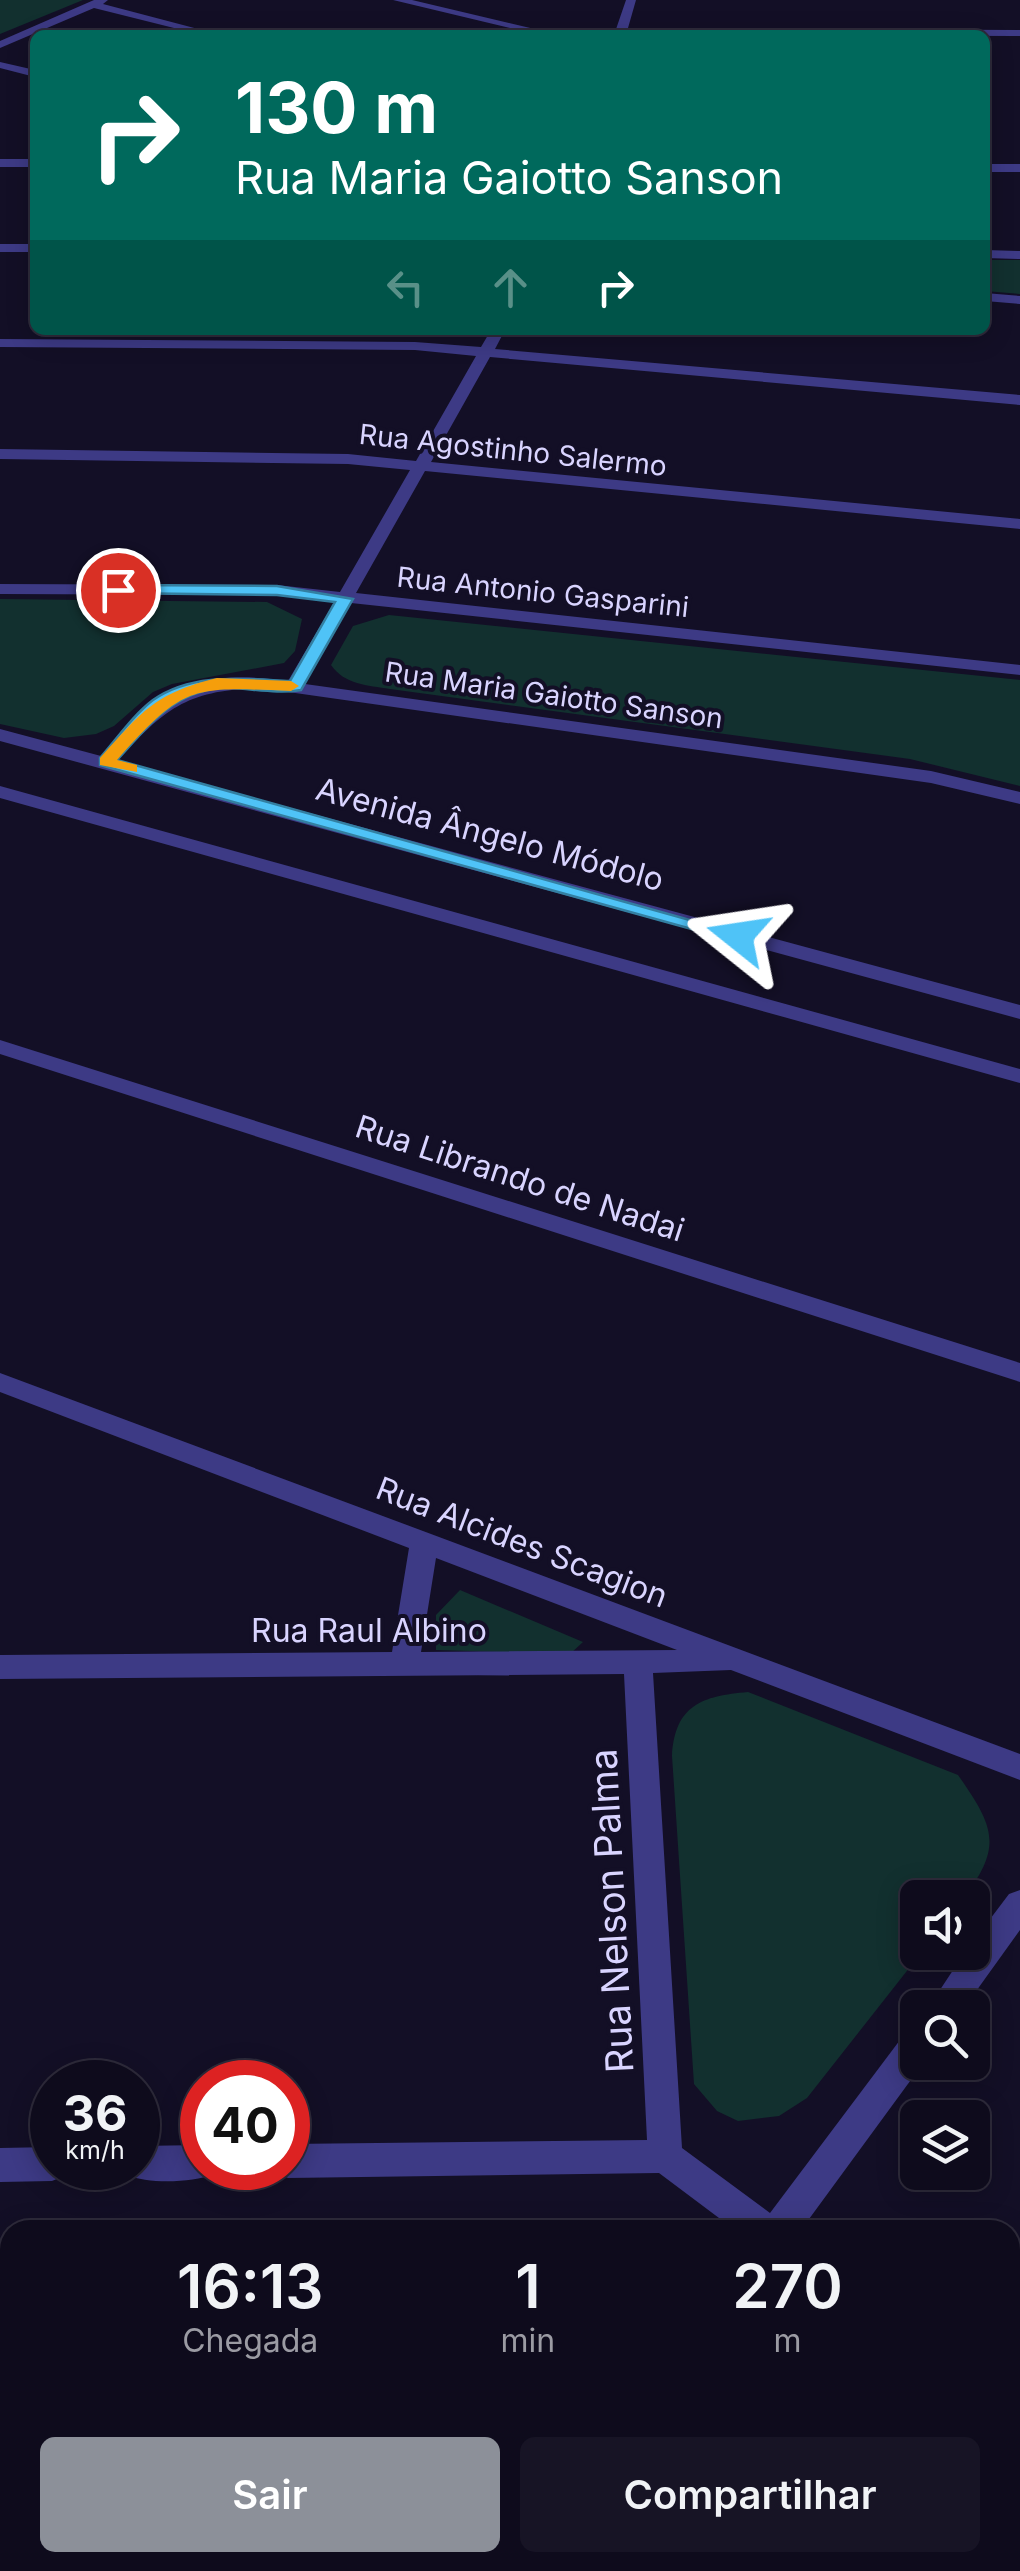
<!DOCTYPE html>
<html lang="pt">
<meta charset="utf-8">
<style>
:root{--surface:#0e0b1c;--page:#171425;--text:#f1f3f6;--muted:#9b9ba3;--line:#2e2b3b;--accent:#8c9099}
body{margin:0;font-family:Inter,sans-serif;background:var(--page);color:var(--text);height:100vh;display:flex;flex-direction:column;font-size:38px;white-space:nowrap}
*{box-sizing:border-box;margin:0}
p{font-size:32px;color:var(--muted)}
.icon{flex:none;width:55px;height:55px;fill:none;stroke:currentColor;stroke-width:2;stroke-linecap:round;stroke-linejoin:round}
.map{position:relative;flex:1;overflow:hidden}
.panel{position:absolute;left:0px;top:2220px;width:1020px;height:352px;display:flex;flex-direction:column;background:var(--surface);border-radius:30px 30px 0 0;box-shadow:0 5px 25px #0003,0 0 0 2px var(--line)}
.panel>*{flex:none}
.guide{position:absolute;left:30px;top:30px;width:960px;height:305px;border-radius:15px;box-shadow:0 5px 25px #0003,0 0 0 2px var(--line);background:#00695c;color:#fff;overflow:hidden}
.controls{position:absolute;left:900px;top:1880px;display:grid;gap:20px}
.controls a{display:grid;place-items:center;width:90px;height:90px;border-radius:15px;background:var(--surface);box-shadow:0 5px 25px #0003,0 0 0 2px var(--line);font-size:50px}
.speed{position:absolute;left:30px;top:2060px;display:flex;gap:20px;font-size:50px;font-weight:700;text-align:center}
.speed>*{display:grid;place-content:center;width:130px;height:130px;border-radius:50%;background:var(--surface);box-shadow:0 5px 25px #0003,0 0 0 2px var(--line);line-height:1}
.speed small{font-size:25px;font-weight:400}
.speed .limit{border:15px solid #d22;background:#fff;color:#111}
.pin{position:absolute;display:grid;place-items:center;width:85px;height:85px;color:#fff;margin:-42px;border:5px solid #fff;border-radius:50%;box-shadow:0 2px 10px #0007}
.me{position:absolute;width:110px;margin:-55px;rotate:285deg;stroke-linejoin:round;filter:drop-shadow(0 0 8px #0008)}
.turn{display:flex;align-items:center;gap:35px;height:210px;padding:0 40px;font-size:45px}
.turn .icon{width:130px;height:130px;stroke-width:2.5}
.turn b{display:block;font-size:70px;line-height:85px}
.lanes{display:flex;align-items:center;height:95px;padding:0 40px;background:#0003;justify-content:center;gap:50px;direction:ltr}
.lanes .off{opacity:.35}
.eta{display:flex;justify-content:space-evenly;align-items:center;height:170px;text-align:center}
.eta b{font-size:60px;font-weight:600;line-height:70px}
.button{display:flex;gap:20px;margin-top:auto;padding:20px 40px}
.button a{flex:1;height:115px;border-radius:15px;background:var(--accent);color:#fff;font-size:40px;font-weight:600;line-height:115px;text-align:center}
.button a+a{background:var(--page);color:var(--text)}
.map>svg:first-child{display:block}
</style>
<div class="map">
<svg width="1020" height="2571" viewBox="0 0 1020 2571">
<rect width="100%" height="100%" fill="#130f26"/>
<path fill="#12302f" d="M0,0H83L0,34Z
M985,260H1020V294L985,291Z
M0,599L267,602L302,619L295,651L284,663L172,684L153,692L114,726L96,734L64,738L0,724Z
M389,615L1020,680V786L910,759L390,689C367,685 345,685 331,665L353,626Z
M460,1590L583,1642L570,1654L436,1650V1615Z
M748,1692L958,1775C993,1825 1004,1846 964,1897L918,1898V1952L921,1953L807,2098L779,2116L738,2121L717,2111L694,2084L672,1756C675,1705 702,1696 748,1692Z"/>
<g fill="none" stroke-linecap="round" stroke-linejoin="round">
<path fill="#3d3a85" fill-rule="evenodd" d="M94,0H108L103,4L221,35H202L94,8L0,48V41Z
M393,0H412L560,35H539Z
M626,0H636L628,28L1020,30V36L614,35Z
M0,62L35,70V77L0,68Z
M0,159H35V167H0Z
M985,164H1020V172H985Z
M0,244H35V252H0Z
M985,250L1020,251V259L985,258Z
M985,293L1020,296V304L985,301Z
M491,330H505L495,349L1020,395V405L490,357L431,462L1020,519V529L425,471L356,593L1020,665V675L351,603L305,684L931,771L1020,792V804L931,783L260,688C187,690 165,708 117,761L1020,1005V1019L0,741V729L101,756C161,689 195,668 288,681L335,601L277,595L0,594V584L277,585L340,592L410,470L348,464L0,459V449L348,454L416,461L476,356L415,350L0,347V339L415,342L481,347Z
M0,786L1020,1069V1083L0,798Z
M0,1040L1020,1363V1382L0,1054Z
M0,1373L1020,1754V1780L731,1670L653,1673L682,2148L770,2213L906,2032L918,2028V2062H924L801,2230H735L659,2173L288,2178L276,2173L273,2168H288V2144L647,2140L624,1674L0,1679V1655L392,1652L409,1548L0,1392ZM436,1558L677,1650L421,1652Z
M1020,1890V1930L964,2008H928L965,1952H972V1943L1009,1894Z
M202,2145V2168H217L214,2174C191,2183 149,2184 126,2175L123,2168H138V2146Z
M52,2147V2168H68L64,2176L52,2181L0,2182V2148Z
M512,2562H553L550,2571H508Z"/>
</g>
<path fill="#4fc3f7" stroke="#337fa1" stroke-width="2.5" d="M118,585L277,586L353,599L301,690C279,694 254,689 231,688C178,686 150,724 117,760L747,936L731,940L100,765V758C116,740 133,715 153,700C193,672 244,679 290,681L335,602L277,595L113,593L111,590Z"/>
<path fill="#f59e0b" d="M217,678L291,681L299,686L291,691C191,687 185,684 117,760L137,765V772L100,765V758C143,711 153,694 217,678Z"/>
<g text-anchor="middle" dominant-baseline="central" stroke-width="8" stroke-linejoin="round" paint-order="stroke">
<g font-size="28" fill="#d9d4ff" stroke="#130f26">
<text transform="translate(513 450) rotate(6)">Rua Agostinho Salermo</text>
<text transform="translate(543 592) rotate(6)">Rua Antonio Gasparini</text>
<text transform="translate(554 695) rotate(8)">Rua Maria Gaiotto Sanson</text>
</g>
<g font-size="32" fill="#d9d4ff" stroke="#130f26">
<text transform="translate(490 834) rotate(15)">Avenida Ângelo Módolo</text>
<text transform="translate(520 1178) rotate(18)">Rua Librando de Nadai</text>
<text transform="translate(522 1542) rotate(21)">Rua Alcides Scagion</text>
<text x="369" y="1630">Rua Raul Albino</text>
</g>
<g font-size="38" fill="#d9d4ff" stroke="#130f26">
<text transform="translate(611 1911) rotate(-93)">Rua Nelson Palma</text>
</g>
</g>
</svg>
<div class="controls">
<a><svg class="icon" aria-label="sound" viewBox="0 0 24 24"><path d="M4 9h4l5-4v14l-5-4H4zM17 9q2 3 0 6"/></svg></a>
<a><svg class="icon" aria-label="search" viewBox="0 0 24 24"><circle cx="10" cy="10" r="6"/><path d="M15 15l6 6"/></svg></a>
<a><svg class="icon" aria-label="layers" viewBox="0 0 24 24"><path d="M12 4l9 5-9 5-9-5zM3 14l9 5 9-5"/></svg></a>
</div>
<div class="speed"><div>36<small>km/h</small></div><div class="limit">40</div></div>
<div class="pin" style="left:118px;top:590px;background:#d93025"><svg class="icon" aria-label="arrive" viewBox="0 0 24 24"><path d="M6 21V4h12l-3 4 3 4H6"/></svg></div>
<svg class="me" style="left:738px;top:936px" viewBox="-20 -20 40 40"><path d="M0-17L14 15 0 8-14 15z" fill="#4fc3f7" stroke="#fff" stroke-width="4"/></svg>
<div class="guide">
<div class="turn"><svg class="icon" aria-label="right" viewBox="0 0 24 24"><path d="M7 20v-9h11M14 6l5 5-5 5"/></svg><div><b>130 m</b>Rua Maria Gaiotto Sanson</div></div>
<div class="lanes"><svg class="icon off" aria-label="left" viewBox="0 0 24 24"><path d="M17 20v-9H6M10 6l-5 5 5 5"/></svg><svg class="icon off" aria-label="ahead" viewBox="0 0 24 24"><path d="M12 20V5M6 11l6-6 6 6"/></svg><svg class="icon" aria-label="right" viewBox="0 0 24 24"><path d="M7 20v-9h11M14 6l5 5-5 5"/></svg></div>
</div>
<section class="panel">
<div class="eta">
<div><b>16:13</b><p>Chegada</p></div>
<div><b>1</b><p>min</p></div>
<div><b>270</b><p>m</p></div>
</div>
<div class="button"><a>Sair</a><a>Compartilhar</a></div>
</section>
</div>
